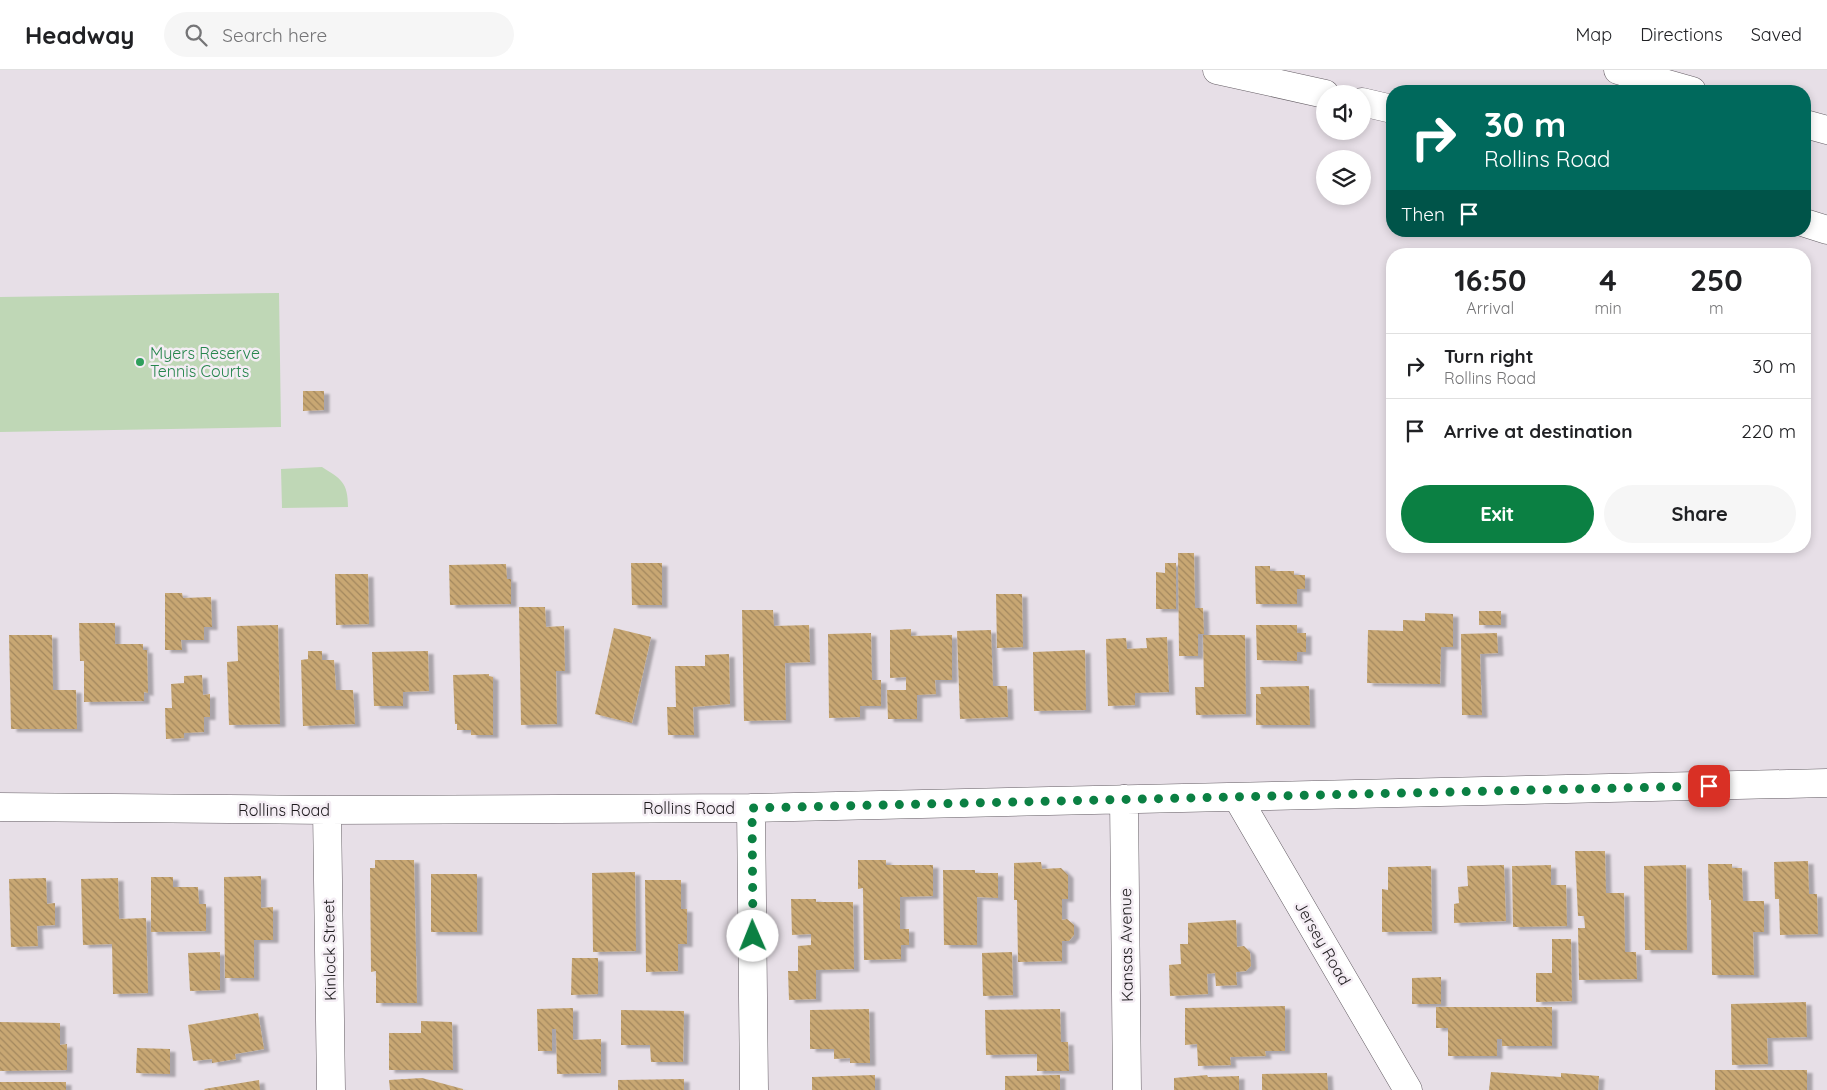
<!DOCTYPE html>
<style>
:root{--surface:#fff;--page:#f6f6f6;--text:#202124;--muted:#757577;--line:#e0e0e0;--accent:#0b8043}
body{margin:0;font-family:Quicksand,sans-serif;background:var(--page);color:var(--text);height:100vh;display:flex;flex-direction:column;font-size:19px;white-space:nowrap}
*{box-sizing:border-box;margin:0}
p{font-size:16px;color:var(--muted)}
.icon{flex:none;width:28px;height:28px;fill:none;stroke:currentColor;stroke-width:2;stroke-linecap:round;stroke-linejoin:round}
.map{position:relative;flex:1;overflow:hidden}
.sheet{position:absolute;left:1386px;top:178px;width:425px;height:305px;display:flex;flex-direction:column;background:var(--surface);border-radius:20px;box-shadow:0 2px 8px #0003}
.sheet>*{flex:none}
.banner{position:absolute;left:1386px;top:15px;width:425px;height:152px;border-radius:20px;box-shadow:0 2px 8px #0003;background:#00695c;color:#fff;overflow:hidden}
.buttons{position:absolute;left:1316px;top:15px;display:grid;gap:10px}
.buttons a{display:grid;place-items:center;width:55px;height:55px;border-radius:50%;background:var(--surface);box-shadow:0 2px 8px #0003;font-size:25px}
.pin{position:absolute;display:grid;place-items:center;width:42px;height:42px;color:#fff;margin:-21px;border-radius:10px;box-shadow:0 2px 8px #0006}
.me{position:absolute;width:55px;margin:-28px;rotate:359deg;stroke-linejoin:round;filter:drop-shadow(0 0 4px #0008)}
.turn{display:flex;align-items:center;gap:18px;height:105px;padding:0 15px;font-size:22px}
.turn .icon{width:65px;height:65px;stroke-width:2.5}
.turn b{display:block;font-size:35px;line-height:42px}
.then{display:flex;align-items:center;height:48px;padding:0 15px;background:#0003;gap:10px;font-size:19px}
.eta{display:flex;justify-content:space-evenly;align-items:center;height:85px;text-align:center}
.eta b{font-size:30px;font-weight:700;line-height:35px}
.cta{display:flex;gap:10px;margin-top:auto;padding:10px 15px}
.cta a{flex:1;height:58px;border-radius:30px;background:var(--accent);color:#fff;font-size:20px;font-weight:700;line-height:58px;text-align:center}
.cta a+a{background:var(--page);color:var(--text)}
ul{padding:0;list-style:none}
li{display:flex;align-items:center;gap:15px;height:65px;padding:0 15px;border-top:1px solid var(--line)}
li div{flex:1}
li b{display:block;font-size:19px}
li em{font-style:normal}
header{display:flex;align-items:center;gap:30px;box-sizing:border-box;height:70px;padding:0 25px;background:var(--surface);border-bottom:1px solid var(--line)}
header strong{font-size:24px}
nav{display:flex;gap:28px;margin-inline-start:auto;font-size:18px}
.search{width:350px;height:45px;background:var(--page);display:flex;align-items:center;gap:12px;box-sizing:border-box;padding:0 18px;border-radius:28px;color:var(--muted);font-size:19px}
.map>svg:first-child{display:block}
</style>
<header>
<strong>Headway</strong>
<div class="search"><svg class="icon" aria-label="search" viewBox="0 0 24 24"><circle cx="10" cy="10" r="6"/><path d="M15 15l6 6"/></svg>Search here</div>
<nav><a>Map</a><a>Directions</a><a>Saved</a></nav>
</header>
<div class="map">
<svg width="1827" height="1020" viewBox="0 0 1827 1020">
<defs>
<pattern id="building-back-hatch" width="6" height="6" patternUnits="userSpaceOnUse" patternTransform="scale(1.25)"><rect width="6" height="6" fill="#c8a773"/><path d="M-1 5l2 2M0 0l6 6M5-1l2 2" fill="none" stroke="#a2875e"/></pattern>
<filter id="shadow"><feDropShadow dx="5.5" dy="3" stdDeviation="1" flood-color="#0004"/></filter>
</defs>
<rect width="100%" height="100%" fill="#e7dfe7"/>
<path fill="#bfd7b6" d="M279,223L281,357L0,362V227Z
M322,397C341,409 348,412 348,437L282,438L281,399Z"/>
<path fill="url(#building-back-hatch)" filter="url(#shadow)" d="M303,321H324V340L303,341Z
M1178,483H1194L1195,538H1203L1204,564H1198V586H1179Z
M631,493H662V535H632Z
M1165,493H1176V539H1156V502L1165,503Z
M506,494L507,509H511V534L450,535L449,495Z
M1255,496H1270V501H1294V505H1305V519H1297V534H1256Z
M335,504H368L369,554L336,555Z
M165,523H182L183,528L211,527L212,557H204V570H181L182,580H165Z
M996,524H1022L1023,577L997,578Z
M519,537H545L546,557L564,556L565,601H556L557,654L521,655Z
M742,540H773L774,556L809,555L810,592L785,593L786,650L744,651Z
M1479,541H1501V555H1479Z
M1425,543L1453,544V577H1441L1440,614L1367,613L1368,560L1403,561V550L1425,551Z
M79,553H115V574H143V580H147L148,623L144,622V631L84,632V591H80Z
M278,555L280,654L229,655L227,592L238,591L237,556Z
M1256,555H1297V563H1306V582H1297V591L1257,590Z
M614,558L651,567L632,653L595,644Z
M911,559V566L952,565V610H935L936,624L917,625V649H888L887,620H906V607L890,608V560Z
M991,560L993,616H1007L1008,647L960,649L957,561Z
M871,563L872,610H881V636H860V647L829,648L828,564Z
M1497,563L1498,583L1480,584L1482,645H1462L1461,564Z
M9,565H52L53,620H76L77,659H11Z
M1203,565H1245L1246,644L1196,645L1195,617H1204Z
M1167,567L1169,622L1135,623V635L1108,636L1106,569L1126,568L1127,579L1147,578L1146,568Z
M1085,580L1086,640L1034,641L1033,582Z
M308,581H322V590H334L336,620H353L355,654L303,656L301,590L308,589Z
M428,581L429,621L403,622V636H374L372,582Z
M729,584L730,634L693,637L694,665H668L667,637H676L675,596H705V585Z
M489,604V606L493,607V665H471V660H457V654H455L453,605Z
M202,605L203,625L210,624V647H204V662L184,663V668L166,669L165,638H172L171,614L184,613V606Z
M1309,616L1310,655H1256V624H1261L1260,617Z
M1575,781H1605L1606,823H1624L1625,882H1636L1637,909L1579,910L1578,858H1585L1584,846H1578Z
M375,790H414L417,933H376V901L371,902L370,798H375Z
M858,790H886V795H933V826L900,827V859H909V875H901V889L864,890L863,818L858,819Z
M1808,791L1809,824H1817L1818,864L1780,865L1779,829H1775L1774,792Z
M1041,792L1042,799L1061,798L1068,805V829H1062V850L1067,849L1074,855V865L1069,871H1062V891L1018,892L1017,830H1014V793Z
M1708,794H1732V798H1742L1743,831H1764V862H1753L1754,905H1712L1711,830H1709Z
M1504,795L1506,851L1454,853V834L1459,833L1458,817L1468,816L1467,796Z
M1551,795V815H1566L1567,856L1513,857L1512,796Z
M1686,795L1687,880H1645L1644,796Z
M1431,796L1432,861L1382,862V819L1388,820V797Z
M943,800H975V803H998V828L977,827V875H944Z
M635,802L636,881L593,882L592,803Z
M431,804H477V862H431Z
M261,806V838L273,837V870H254V908H225L224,807Z
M151,807H173V817H198L199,834H206V861L151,862Z
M46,808L47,834L55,833V855L37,856L38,876L11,877L9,809Z
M118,808L119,849L146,848L148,923L113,924L112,874L83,875L81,809Z
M645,810H681V839H687V874H678V901L646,902Z
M791,829H816V832H853L854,899L816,900V929L789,930L788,901H798V876L811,875V864L792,865Z
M1236,850L1237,877L1244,876L1250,882L1251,896L1246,901L1236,902L1237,915L1216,916L1215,903L1207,904L1208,924L1170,926L1169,895L1181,894L1180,874H1188V853Z
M1552,869H1571L1572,931L1536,932V903H1552Z
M220,882V920L190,921L188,883Z
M1012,882L1013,925L983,926L982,883Z
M572,888H598V924L571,925Z
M1441,907V934H1412V908Z
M1806,932L1807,967L1767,968L1768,994L1732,995L1731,934Z
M1285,936V981H1265L1266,986L1230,987L1231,995L1198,996L1197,974L1185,975V938Z
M1436,937H1552V976H1502V969H1497V986H1448V958H1436Z
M573,938V970L601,969V1003L557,1004L556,959H552V981H538L537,939Z
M869,939L870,993H850V988L834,989V979H810V940Z
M1060,939L1061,972H1068L1069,1001H1037V984L986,985L985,940Z
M621,940L684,941L683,992H651L650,975H621Z
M258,943L264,979L235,984L236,989L212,993V989L193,991L188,955Z
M421,951L452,952L453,1000H389V963H421Z
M0,952L60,953V975L67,974V1000L0,1001Z
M137,978L170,979V1004L136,1003Z
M1715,1000H1807V1020H1715Z
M1491,1002L1561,1007V1003L1599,1006L1598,1020H1489Z
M1327,1003L1328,1020H1262V1004Z
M875,1005V1020H812V1007Z
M1060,1005V1020H1005V1006Z
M1207,1005L1208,1007L1239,1006V1020H1174V1008Z
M422,1008L463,1019V1020H390L389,1010Z
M684,1009V1020H618V1010Z
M259,1010L260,1020H205L204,1019Z
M0,1012H66V1020H0Z"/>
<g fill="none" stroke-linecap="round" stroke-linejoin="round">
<defs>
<path id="minor" d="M1237,727L1408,1020
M1124,729L1127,1020
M0,737L327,740L751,738L1827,713
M751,738L754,1020
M327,740L331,1020"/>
<path id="highway" d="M1217,0L1325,24
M1618,0L1692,21
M1362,32L1392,39
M1805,54L1827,60
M1805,153L1827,160"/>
</defs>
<use href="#minor" stroke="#645d64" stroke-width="29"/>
<use href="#highway" stroke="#645d64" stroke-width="29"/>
<use href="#minor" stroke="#fff" stroke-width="28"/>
<use href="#highway" stroke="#fff" stroke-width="28"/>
</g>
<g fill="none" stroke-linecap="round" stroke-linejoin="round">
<path stroke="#0b8043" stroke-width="9" stroke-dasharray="0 16.2" d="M753,866L752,738L1709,716"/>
</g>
<circle fill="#2e9e5b" stroke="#f4edf4" stroke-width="2" cx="140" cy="292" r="5"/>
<g text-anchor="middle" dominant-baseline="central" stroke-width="5" stroke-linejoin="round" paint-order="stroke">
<g font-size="16" fill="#27864d" stroke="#f4edf4" text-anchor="start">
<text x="150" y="283">Myers Reserve<tspan x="150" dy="18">Tennis Courts</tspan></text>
</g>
<g font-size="16" fill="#1d1a1d" stroke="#f4edf4">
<text x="689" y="738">Rollins Road</text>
<text x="284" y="740">Rollins Road</text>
<text transform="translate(1323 873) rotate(60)">Jersey Road</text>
<text transform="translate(1126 875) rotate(-91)">Kansas Avenue</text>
<text transform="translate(329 880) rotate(-91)">Kinlock Street</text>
</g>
</g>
</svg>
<div class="buttons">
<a><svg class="icon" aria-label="sound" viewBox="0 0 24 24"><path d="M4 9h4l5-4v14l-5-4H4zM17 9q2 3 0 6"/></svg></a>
<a><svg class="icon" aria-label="layers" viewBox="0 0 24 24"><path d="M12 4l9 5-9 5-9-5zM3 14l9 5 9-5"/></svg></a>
</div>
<div class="pin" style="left:1709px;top:716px;background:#d93025"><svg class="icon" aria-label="arrive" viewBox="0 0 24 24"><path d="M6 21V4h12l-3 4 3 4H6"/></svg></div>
<svg class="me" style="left:753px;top:866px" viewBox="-20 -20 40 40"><circle r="19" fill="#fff"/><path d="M0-13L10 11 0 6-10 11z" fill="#0b8043"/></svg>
<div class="banner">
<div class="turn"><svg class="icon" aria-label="right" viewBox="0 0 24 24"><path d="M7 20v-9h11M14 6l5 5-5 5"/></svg><div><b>30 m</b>Rollins Road</div></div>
<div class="then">Then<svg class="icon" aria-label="arrive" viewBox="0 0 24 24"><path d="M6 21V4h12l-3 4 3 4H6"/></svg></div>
</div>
<section class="sheet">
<div class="eta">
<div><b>16:50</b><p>Arrival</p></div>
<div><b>4</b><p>min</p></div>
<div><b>250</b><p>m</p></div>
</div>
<ul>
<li><svg class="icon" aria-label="right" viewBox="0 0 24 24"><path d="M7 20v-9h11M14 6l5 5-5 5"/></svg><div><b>Turn right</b><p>Rollins Road</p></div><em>30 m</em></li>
<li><svg class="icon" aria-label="arrive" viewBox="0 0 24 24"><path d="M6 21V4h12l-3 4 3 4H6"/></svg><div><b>Arrive at destination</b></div><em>220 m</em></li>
</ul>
<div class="cta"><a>Exit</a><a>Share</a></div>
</section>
</div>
